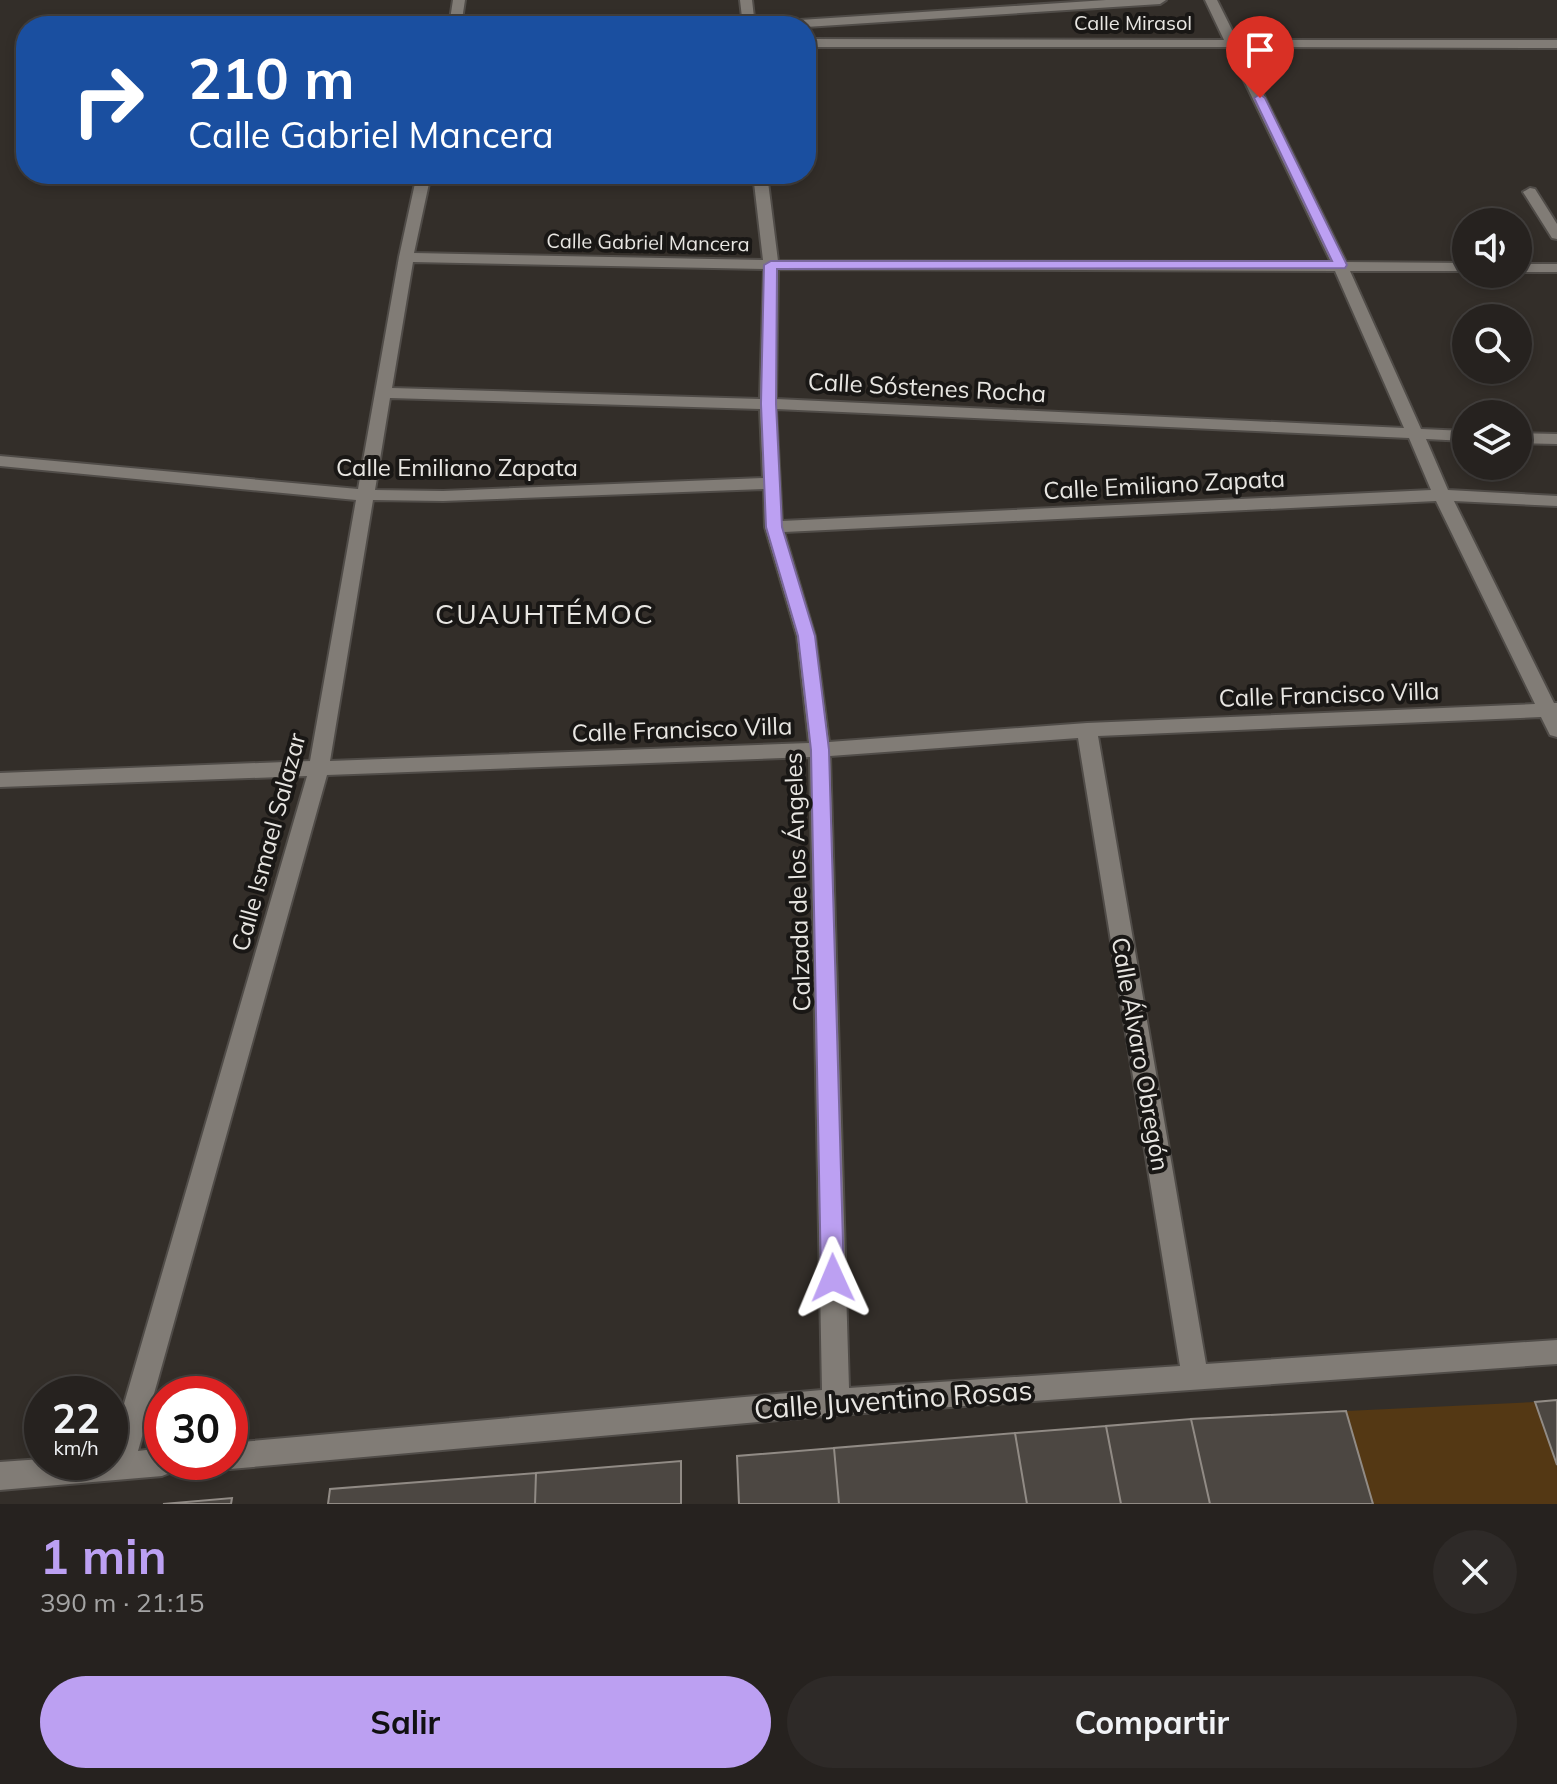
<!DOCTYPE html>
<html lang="es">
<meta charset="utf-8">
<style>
:root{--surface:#26221f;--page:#2e2a28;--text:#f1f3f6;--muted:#a4a4a4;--line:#423f3d;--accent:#bca0f2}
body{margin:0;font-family:Mulish,sans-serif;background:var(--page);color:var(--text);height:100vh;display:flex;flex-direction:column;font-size:30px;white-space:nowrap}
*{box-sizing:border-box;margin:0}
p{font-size:26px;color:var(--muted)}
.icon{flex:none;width:44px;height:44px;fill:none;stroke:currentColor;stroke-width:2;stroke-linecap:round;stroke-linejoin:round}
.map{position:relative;height:1504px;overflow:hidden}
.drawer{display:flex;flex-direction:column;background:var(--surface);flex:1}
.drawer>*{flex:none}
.top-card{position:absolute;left:16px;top:16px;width:800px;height:168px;border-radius:32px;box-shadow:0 4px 12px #0003,0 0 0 2px var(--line);background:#1a4fa0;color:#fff;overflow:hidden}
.fabs{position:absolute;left:1452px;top:208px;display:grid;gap:16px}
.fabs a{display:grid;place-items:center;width:80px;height:80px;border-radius:50%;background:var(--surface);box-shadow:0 4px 12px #0003,0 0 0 2px var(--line);font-size:40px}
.speed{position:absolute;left:24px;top:1376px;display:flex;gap:16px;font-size:40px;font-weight:700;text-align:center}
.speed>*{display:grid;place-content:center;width:104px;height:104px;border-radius:50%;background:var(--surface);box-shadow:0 4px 12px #0003,0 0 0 2px var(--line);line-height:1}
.speed small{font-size:20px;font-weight:400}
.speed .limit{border:12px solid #d22;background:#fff;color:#111}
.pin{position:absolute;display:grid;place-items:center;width:68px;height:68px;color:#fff;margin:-82px -34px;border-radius:50% 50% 50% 0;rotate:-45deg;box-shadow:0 0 8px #0007}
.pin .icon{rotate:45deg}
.me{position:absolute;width:88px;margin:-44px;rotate:359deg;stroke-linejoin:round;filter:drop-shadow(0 0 6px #0008)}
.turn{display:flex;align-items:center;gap:28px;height:168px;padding:0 40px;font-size:36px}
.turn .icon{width:104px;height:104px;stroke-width:2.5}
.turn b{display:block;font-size:56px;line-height:68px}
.round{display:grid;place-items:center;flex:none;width:84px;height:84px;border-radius:42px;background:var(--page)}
.headline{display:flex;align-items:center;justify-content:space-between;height:136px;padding:0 40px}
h1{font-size:48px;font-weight:700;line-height:60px;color:var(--accent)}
.action{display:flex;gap:16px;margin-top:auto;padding:16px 40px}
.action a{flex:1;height:92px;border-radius:48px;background:var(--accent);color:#111;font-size:32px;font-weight:700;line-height:92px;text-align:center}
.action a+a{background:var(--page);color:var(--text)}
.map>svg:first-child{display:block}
</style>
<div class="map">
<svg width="1557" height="1504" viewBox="0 0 1557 1504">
<rect width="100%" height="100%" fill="#332e29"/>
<path fill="#543814" d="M1535,1402L1557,1465V1504H1373L1346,1411Z"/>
<path fill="#4c4742" stroke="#918b85" stroke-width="2" d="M1557,1400V1465L1535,1402Z
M1346,1411L1373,1504H1210L1191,1419Z
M1191,1419L1210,1504H1121L1106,1426Z
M1106,1426L1121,1504H1027L1015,1433Z
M1015,1433L1027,1504H839L834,1448Z
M834,1448L839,1504H739L737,1456Z
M681,1461V1504H535L536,1473Z
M536,1473L535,1504H328L330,1489Z
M232,1498L231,1504H163Z"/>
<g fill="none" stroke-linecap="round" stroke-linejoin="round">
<defs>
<path id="street" d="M453,0H465L461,26H449Z
M740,0H752L755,26H743Z
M1106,0H1166L1160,4L806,27L763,26L769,22Z
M1205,0H1217L1237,40H1557V48L1240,47L1346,262L1466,263V271H1350L1421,429L1466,431V441L1426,439L1448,490L1557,496V506L1454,501L1554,703H1557V737L1550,735L1541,717L1098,736L1206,1364L1557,1340V1364L836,1415L230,1469L220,1466L219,1462H230V1443L822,1390L810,757L327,775L138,1451L162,1448V1462H176L172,1472L162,1476L0,1490V1462L42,1459V1462H110V1452L307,776L0,787V773L310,761L356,500L0,466V456L358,489L399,257L417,174H431L414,253L763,260L753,174H767L778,261L1331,262L1228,47H806V39L1224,40ZM413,262L764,269L760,399L392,388ZM778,269L1335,271L1404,428L776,399ZM390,398L760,409L763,478L443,491L375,490ZM776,409L1409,438L1431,490L782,521ZM764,489L765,527L797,636L809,743L330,761L373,500L443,501ZM1436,501L1535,704L1087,723L829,742L815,636L784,532ZM1078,738L1180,1366L849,1388L830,756Z
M1530,188L1535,189L1557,224V239L1552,238L1523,192Z
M1518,264H1557V272H1518Z
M1518,433L1557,434V444L1518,443Z"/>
</defs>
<use href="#street" stroke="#504c48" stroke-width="4"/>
<use href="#street" fill="#817c76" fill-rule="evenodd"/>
</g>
<path fill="#bca0f2" stroke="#7a689d" stroke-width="2" d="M1260,94L1265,98L1347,265L1345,268L777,269L776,404L782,527L815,636L829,750L844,1278L841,1285L833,1288L824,1285L821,1278L811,750L798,636L766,527L761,404L764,265L771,261H1332L1254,98Z"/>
<g text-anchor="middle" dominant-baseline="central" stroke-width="8" stroke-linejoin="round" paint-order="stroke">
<g font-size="20" fill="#e8e6e2" stroke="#191715">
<text x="1133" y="22">Calle Mirasol</text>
<text transform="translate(648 242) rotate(1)">Calle Gabriel Mancera</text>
</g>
<g font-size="24" fill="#e8e6e2" stroke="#191715">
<text transform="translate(927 387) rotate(3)">Calle Sóstenes Rocha</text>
<text x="457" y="467">Calle Emiliano Zapata</text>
<text transform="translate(1164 484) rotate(-3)">Calle Emiliano Zapata</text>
<text transform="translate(1329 694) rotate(-2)">Calle Francisco Villa</text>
<text transform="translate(682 729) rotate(-2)">Calle Francisco Villa</text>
<text transform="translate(268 842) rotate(-75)">Calle Ismael Salazar</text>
<text transform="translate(797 882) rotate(-92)">Calzada de los Ángeles</text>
<text transform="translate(1141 1054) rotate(80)">Calle Álvaro Obregón</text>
</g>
<g font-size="28" letter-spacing="2" fill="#e8e6e2" stroke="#191715">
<text x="545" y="613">CUAUHTÉMOC</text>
</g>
<g font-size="28" fill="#e8e6e2" stroke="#191715">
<text transform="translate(893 1399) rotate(-4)">Calle Juventino Rosas</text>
</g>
</g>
</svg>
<div class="fabs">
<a><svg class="icon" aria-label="sound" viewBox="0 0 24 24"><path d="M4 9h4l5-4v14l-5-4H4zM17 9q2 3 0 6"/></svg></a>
<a><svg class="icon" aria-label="search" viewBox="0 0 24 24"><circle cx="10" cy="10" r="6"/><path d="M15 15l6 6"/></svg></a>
<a><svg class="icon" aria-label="layers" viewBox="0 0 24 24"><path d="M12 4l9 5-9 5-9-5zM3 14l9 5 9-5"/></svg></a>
</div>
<div class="speed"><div>22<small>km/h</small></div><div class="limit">30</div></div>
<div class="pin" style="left:1260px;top:98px;background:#d93025"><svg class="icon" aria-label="arrive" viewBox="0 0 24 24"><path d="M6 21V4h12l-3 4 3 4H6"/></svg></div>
<svg class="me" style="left:833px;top:1278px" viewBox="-20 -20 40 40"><path d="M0-17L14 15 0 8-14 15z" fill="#bca0f2" stroke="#fff" stroke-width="4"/></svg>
<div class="top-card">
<div class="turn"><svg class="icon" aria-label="right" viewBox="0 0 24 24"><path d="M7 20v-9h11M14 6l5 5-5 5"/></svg><div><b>210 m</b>Calle Gabriel Mancera</div></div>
</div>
</div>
<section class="drawer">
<div class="headline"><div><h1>1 min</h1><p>390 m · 21:15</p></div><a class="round"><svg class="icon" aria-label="close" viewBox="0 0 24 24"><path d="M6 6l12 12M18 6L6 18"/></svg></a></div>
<div class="action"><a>Salir</a><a>Compartir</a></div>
</section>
